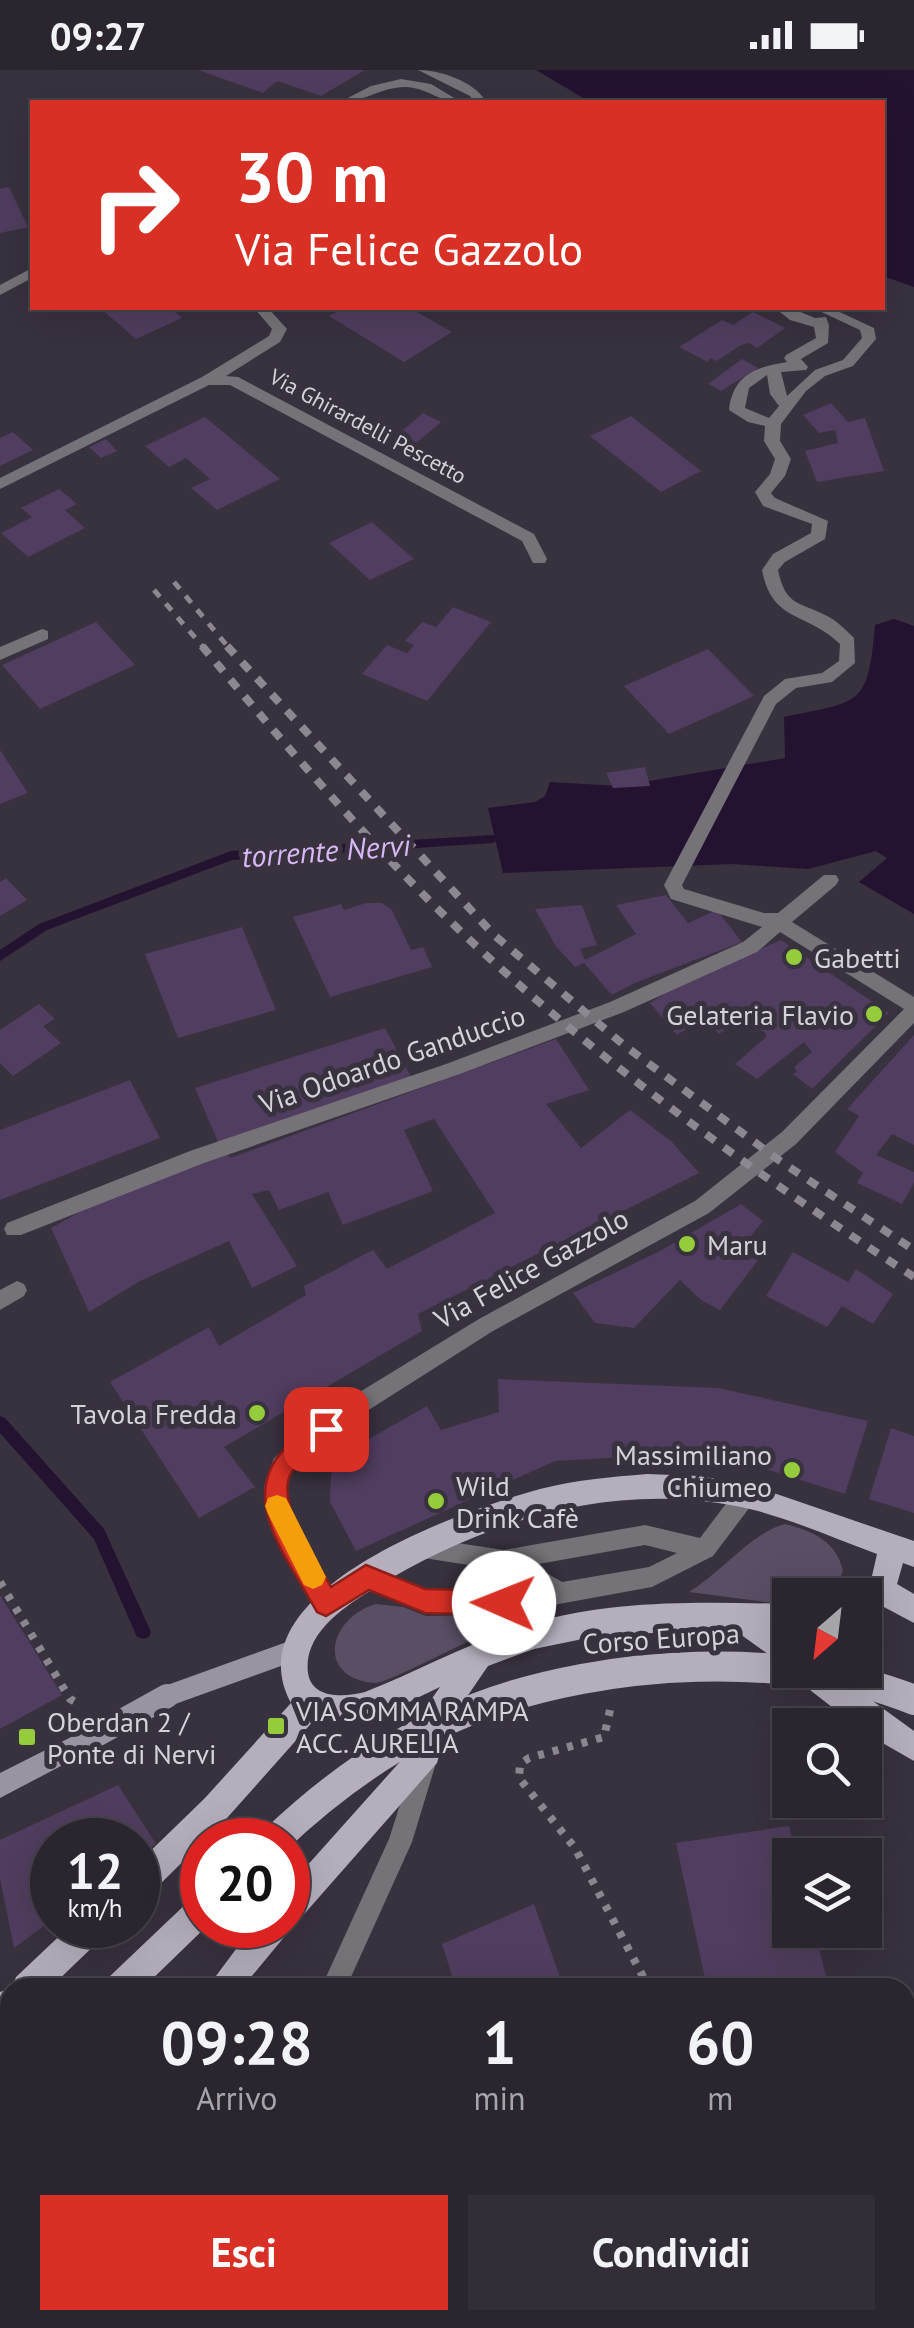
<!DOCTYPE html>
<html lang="it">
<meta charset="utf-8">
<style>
:root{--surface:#2a252e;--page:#322d36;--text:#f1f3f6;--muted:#a5a5aa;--line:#46424a;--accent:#d93025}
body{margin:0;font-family:"PT Sans",sans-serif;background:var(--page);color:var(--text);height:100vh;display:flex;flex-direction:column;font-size:38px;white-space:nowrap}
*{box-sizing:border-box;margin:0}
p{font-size:32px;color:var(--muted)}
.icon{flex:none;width:55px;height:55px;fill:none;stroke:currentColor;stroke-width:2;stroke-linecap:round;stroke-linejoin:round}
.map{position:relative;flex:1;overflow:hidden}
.drawer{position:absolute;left:0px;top:1908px;width:915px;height:352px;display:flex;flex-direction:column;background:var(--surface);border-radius:30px 30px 0 0;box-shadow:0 10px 40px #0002,0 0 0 2px var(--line)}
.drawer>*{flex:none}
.guide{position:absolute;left:30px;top:30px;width:855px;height:210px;border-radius:0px;box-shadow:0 10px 40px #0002,0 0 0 2px var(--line);background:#d93025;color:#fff;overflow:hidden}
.needle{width:65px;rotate:208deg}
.tools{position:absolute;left:772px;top:1508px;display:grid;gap:20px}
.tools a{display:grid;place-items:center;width:110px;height:110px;border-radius:0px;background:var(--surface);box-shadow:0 10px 40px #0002,0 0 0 2px var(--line);font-size:50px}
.speed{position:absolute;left:30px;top:1748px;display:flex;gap:20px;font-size:50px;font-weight:700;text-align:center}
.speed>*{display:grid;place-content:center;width:130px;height:130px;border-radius:50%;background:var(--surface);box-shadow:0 10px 40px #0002,0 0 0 2px var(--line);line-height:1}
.speed small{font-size:25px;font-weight:400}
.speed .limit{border:15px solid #d22;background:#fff;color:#111}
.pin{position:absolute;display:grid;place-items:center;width:85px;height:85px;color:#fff;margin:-42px;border-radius:20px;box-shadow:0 5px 15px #0006}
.me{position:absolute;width:110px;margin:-55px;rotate:271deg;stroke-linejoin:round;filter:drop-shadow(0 0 8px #0008)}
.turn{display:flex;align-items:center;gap:35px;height:210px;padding:0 40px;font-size:45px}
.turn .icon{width:130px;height:130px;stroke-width:2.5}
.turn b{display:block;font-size:70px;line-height:85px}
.eta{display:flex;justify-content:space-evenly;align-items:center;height:170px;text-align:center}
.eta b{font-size:60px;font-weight:800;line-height:70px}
.button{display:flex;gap:20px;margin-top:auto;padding:20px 40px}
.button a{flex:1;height:115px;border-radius:0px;background:var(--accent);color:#fff;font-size:40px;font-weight:800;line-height:115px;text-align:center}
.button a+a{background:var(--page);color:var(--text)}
.status{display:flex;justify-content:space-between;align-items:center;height:70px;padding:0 50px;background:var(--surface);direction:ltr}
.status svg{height:28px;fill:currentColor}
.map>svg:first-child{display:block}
</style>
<div class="status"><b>09:27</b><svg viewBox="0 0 49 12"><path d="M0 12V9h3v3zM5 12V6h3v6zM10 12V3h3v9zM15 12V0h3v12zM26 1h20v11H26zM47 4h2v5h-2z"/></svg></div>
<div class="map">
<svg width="914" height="2258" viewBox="0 0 914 2258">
<rect width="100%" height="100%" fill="#38313e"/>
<path fill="#594e64" d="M785,1454C812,1461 837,1471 843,1501L832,1525H790V1535L689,1522C722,1502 751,1463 785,1454Z
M376,1534L403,1537L426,1546L506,1545L508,1552C487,1561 387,1614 375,1613C315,1608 328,1548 376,1534Z"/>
<path fill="#241231" d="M536,0H914V217L883,206L882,32H590Z
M894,549L914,556V844L859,812L887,788L876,781L808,799L732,794L503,803L488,738L535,732L545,726L550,712L619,716L785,688L784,647C860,631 868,638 875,555Z"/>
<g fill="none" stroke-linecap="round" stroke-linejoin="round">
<path fill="#241231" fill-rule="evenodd" d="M493,765L499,769L493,773L232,790L47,860L0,891V880L39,854L231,781Z
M0,1346L5,1348L104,1459L151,1562L149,1567L143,1569L137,1567L94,1469L0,1363Z"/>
</g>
<path fill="#503d5f" d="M198,0H365L321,26L277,11L263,23Z
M9,117L28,157L0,163V119Z
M105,238H170L182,248L136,269L101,239Z
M345,238H410L452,262L404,292L329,246Z
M753,242L785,258L757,278L749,273L741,275L717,291L710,288L708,292L679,277L722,250L733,255Z
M742,289L758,298L721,321L708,314Z
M831,333L848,352L865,348L884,401L817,412L805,381L838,373L835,360L819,363L803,345Z
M423,343L441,352L408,380L390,371Z
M631,346L701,401L661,422L590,366Z
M205,347L280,409L217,440L191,418L210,409L186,388L169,397L145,376Z
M13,362L33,380L0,396V368Z
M106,369L117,381L101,388L89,377Z
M59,419L77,434L65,440L85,458L28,487L1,463L32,447L21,438Z
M372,452L414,489L370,510L329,473Z
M453,537L491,552L427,631L362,604L387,575L407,583L414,575L405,571L422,552L436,557Z
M96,552L135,595L40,639L2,595Z
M708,579L754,626L669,664L624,616Z
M0,680L28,723L0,734Z
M645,697L650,716L613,718L606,703Z
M6,808L27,830L0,846V812Z
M666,825L688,853L717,840L742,872L635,913L612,925L584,893L575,897L555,875L535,839L582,835L597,875L580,879L585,890L636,864L616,835Z
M366,833H382L392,840L411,880L423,877L432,897L330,927L293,847L341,834L344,840Z
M242,857L276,940L178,968L145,884Z
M781,870L889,943L812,1019L793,1004L797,1002L794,997L812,982L804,972L757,1009L735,994L766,967L765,963L743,948L719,964L703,948L677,965L650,933L676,916Z
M39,934L55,949L43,956L61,973L13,1006L0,993V960Z
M385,958L412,1009L218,1072L195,1018Z
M914,965V1075L892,1064L876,1085L914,1102V1113L902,1134L857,1113L863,1103L835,1082L859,1046L847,1039Z
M556,969L589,1020L546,1034L581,1078L630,1040L672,1072L699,1103L418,1244L422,1261L224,1377L255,1417L199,1448L110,1312L209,1257L219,1276L306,1225L304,1216L373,1180L387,1199L495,1143L434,1049L404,1060L433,1121L343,1155L328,1122L279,1140L269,1120L252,1124L297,1196L252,1218L229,1171L140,1211L89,1242L51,1158L87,1138L226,1084L230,1088Z
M130,1010L160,1068L0,1130V1060Z
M741,1134L763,1151L742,1177L762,1185L720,1240L701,1230L680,1210L634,1258L595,1253L573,1223L660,1181Z
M793,1182L848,1212L856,1199L893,1224L873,1254L842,1236L827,1257L766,1226Z
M498,1309L718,1318L868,1351L845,1424L712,1382L555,1391L356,1481L330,1432L331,1404L344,1383L427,1336L441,1360L499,1342Z
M891,1358L914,1366V1443L869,1429Z
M0,1525L62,1625L0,1659Z
M118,1715L156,1774L138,1787V1770H52V1850L14,1878L0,1808V1770Z
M789,1756L796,1785H790V1860H814L829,1918H707L676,1773Z
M534,1834L564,1918H456L442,1874Z
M37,2250H103L108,2258H28Z
M553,2250H659L660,2258H554Z"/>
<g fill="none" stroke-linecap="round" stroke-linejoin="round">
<path stroke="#8a858f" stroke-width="8" stroke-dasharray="6 9" stroke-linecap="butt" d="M0,1512L70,1629L79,1634
M610,1640L604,1667L529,1688L520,1694L519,1708L575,1778L649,1918
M905,2222L914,2231"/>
<path fill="#757278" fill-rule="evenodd" d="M745,1416L753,1419L756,1426L753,1433L713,1486L652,1517L504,1544L425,1542L358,1514L355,1507L358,1500L366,1497L425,1521L504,1522L530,1518L500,1500L424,1488L416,1485L413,1478L416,1471L424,1468L504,1480L645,1455L700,1468L737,1419ZM645,1475L677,1483L649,1497L562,1512L533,1495Z"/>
<path fill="#757278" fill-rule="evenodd" d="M418,0C439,0 475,11 486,32H473L470,26Z
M401,9L431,14L461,32C440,33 426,17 405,17C381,17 363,33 340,32L371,16Z
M32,198V208L0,225V215Z
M254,238H268L287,259L280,272L226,306L238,307L534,464L547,489L545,493H533L522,471L230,315H209L0,419V408L202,307L269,266L272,259Z
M775,238H791L815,248L826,247L829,255L828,273L801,289L808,297L806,300L781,302L787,326L815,300L843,290L862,268L860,260L813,238H831L874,258L876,269L853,296L825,306L806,321L781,354L780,371L791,389L785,406L771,423L775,428L828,451L825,469L785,492L778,500C786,538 800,531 829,547C838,552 846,560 854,568L855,593L832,612L796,618L776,634L682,815L684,819L764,843H778L824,805H836L839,810L836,815L792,852L914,927V953L796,1074L709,1143L493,1261L356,1348L291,1401L286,1417L289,1443L337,1534L334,1541L326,1545L318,1541L267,1444L264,1417L274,1388L340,1334L479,1249L695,1131L782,1062L904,939L780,862L757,882L624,942L460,1004L204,1093L21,1165H7L4,1159L7,1153L190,1081L446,994L610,932L743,872L762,857L671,829L664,815L764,626L785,609L822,603L839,591L840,574C806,541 772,553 762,500L773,484L811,463L812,454L763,436L755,422L770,404L775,389L764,371L765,356L748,352L729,340C733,305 755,297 787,292L784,288L786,285L816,268L814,257L790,250ZM767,305L770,324L779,336L769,348L745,338L749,318Z
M42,559L48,561V569L0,590V577Z
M17,1211L24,1214L27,1220L24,1226L0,1240V1220Z
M424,1682L432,1685L436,1693L412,1772L346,1918H321L389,1769L416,1685Z
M10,2190V2221L0,2225V2194Z
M359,2250H387L389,2258H361Z
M461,2250H489L491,2258H463Z
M746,2250H774L775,2258H747Z"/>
<path fill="#99949f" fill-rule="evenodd" d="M295,1569L303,1572L306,1580L303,1588L167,1637L159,1634L155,1626L159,1618Z
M93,1656L101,1659L105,1667L101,1675L0,1728V1703Z"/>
<path fill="#b5aebc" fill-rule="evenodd" d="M647,1404L699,1406L750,1415L914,1471V1497L903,1493L897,1514L914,1524V1553L882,1536L865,1546V1525H854L872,1506L877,1484C836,1469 796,1451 754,1440C622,1408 488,1448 375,1518C345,1536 303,1563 308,1603C312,1630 346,1627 365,1622C420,1600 472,1571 529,1554C614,1529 703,1532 790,1534V1560H779L790,1569V1600L733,1559H726L597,1566L534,1579L488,1596L449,1653L437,1693L299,1850L289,1854L285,1866L242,1918H207L254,1855H288V1817L414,1676L426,1637L440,1617C401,1635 360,1662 316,1648L227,1748L149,1825L138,1829V1793L205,1728L291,1633C230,1521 463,1440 540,1419C575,1410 611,1407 647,1404Z
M798,1600H830L914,1661V1691L865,1663V1655H855L801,1613Z
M202,1825V1855H208L143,1918H105L109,1907L191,1829Z
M71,1855H108L104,1866L50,1918H12L16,1907Z
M10,1918V1956L0,1960V1922Z
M10,2002V2039L0,2043V2006Z
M10,2110V2148L0,2152V2114Z"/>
<path stroke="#8c8791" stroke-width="5" stroke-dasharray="9 9" stroke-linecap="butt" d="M174,512L229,578
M154,520L204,578"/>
<path stroke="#8c8791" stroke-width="8" stroke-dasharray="11 11" stroke-linecap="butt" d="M202,576C288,678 375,781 473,873C608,999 759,1106 914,1207
M227,576L494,865L625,976L780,1091L914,1180"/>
<path stroke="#99949f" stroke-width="24" d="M93,1667L167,1626"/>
<path stroke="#b5aebc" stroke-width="30" d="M275,1770C333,1715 403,1665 479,1637C603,1590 790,1579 914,1630"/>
</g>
<path fill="#d93025" stroke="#8d1f18" stroke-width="2.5" d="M326,1348L335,1351L338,1359L335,1367C322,1377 301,1388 292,1402C273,1430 317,1491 331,1517L366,1495L425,1519L504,1521L513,1524L517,1533L513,1541L504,1545L425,1543L369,1520L326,1546L317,1542C287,1486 230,1422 294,1370C304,1362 314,1353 326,1348Z"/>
<path fill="#f59e0b" d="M277,1425L286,1428L322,1499L326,1507L322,1515L313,1519L304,1515L268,1444L265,1436L268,1428Z"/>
<g fill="#94cc3c" stroke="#38313e" stroke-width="4">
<circle cx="794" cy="887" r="10"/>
<circle cx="874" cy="944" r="10"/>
<circle cx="687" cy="1174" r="10"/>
<circle cx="257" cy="1343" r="10"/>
<circle cx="792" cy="1400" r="10"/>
<circle cx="436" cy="1431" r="10"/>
<rect x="266" y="1646" width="20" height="20" rx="5"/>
<rect x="17" y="1657" width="20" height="20" rx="5"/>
</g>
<g text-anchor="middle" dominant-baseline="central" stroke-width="10" stroke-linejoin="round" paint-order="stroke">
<g font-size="22" fill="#d6d2da" stroke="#38313e">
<text transform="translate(368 356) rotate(28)">Via Ghirardelli Pescetto</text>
</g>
<g font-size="28" fill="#d6d2da" stroke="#38313e" text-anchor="start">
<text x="814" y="887">Gabetti</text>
<text x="854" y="944" text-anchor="end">Gelateria Flavio</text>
<text x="707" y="1174">Maru</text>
<text x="237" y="1343" text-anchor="end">Tavola Fredda</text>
<text x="772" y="1384" text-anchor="end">Massimiliano<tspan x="772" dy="32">Chiumeo</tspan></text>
<text x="456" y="1415">Wild<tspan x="456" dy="32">Drink Cafè</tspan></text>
<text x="296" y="1640">VIA SOMMA RAMPA<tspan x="296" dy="32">ACC. AURELIA</tspan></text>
<text x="47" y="1651">Oberdan 2 /<tspan x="47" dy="32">Ponte di Nervi</tspan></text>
</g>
<g font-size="28" fill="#d6d2da" stroke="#38313e">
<text transform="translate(392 989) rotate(-19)">Via Odoardo Ganduccio</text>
<text transform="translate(531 1198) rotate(-29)">Via Felice Gazzolo</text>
<text transform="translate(661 1568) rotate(-4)">Corso Europa</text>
</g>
<g font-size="30" font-style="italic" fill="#d9b8f5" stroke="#38313e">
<text transform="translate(326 780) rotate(-4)">torrente Nervi</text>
</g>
</g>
</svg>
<div class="tools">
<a><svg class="needle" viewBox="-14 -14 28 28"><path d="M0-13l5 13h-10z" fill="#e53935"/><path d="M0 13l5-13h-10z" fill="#a5a5aa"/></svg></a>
<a><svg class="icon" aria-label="search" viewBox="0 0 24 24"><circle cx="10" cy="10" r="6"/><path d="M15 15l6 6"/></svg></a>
<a><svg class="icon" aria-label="layers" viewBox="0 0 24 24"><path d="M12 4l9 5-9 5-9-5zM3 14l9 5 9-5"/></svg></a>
</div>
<div class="speed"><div>12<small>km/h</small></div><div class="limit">20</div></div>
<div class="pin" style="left:326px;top:1359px;background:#d93025"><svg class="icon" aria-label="arrive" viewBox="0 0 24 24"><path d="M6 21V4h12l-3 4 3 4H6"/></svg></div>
<svg class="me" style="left:504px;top:1533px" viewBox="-20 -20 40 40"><circle r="19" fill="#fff"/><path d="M0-13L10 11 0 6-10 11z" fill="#d93025"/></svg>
<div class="guide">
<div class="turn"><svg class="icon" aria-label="right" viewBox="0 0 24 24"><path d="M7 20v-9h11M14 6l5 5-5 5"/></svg><div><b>30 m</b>Via Felice Gazzolo</div></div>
</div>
<section class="drawer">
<div class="eta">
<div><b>09:28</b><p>Arrivo</p></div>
<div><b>1</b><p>min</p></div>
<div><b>60</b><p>m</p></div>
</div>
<div class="button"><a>Esci</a><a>Condividi</a></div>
</section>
</div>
